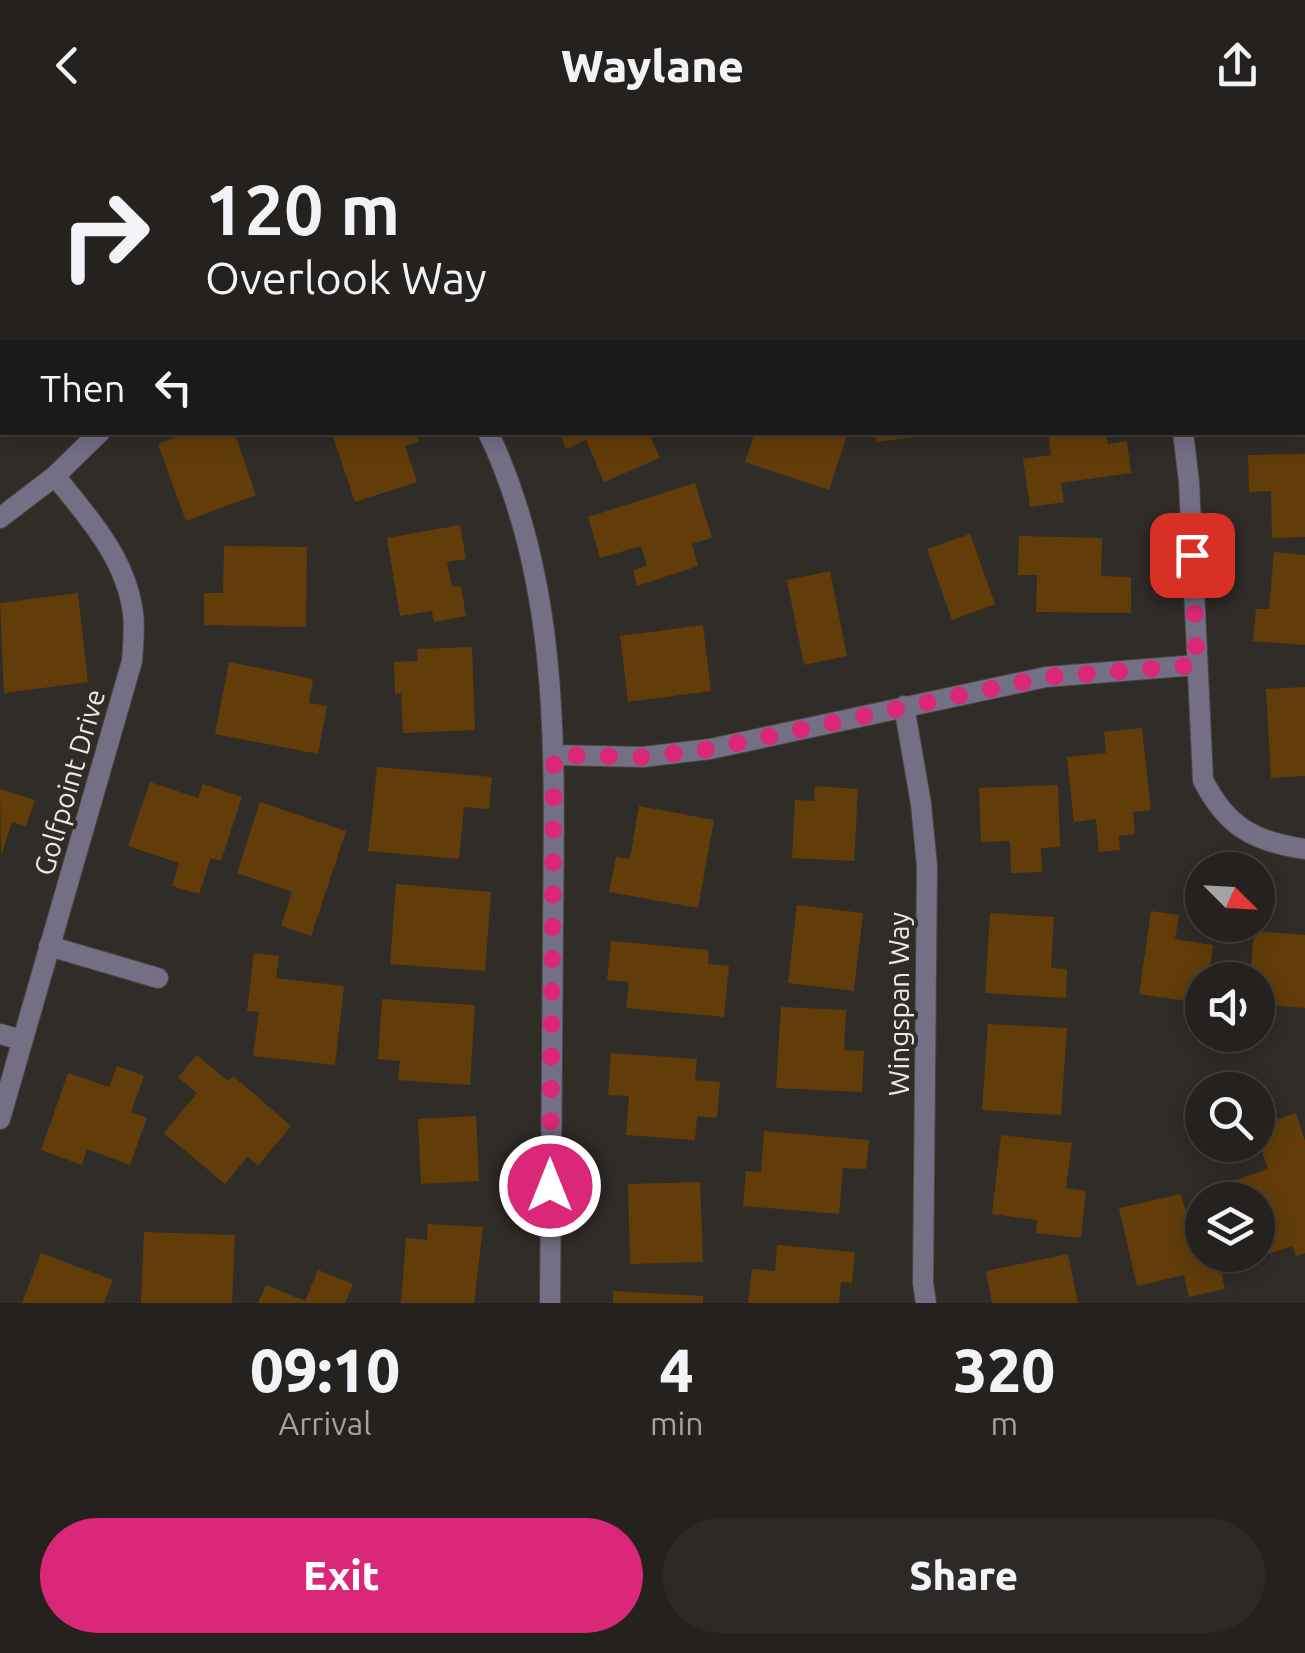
<!DOCTYPE html>
<style>
:root{--surface:#24211e;--page:#2c2927;--text:#f1f3f6;--muted:#a3a3a4;--line:#413e3c;--accent:#db2777}
body{margin:0;font-family:Ubuntu,sans-serif;background:var(--page);color:var(--text);height:100vh;display:flex;flex-direction:column;font-size:38px;white-space:nowrap}
*{box-sizing:border-box;margin:0}
p{font-size:32px;color:var(--muted)}
.icon{flex:none;width:55px;height:55px;fill:none;stroke:currentColor;stroke-width:2;stroke-linecap:round;stroke-linejoin:round}
.map{position:relative;height:1173px;overflow:hidden}
.panel{display:flex;flex-direction:column;background:var(--surface);flex:1}
.panel>*{flex:none}
.guide{position:absolute;left:0px;top:0px;width:1305px;height:305px;box-shadow:0 5px 25px #0003,0 0 0 2px var(--line);background:#24211e;color:var(--text);overflow:hidden}
.needle{width:65px;rotate:114deg}
.buttons{position:absolute;left:1185px;top:722px;display:grid;gap:20px}
.buttons a{display:grid;place-items:center;width:90px;height:90px;border-radius:50%;background:var(--surface);box-shadow:0 5px 25px #0003,0 0 0 2px var(--line);font-size:50px}
.pin{position:absolute;display:grid;place-items:center;width:85px;height:85px;color:#fff;margin:-42px;border-radius:20px;box-shadow:0 5px 15px #0006}
.me{position:absolute;width:110px;margin:-55px;rotate:0deg;stroke-linejoin:round;filter:drop-shadow(0 0 8px #0008)}
.turn{display:flex;align-items:center;gap:35px;height:210px;padding:0 40px;font-size:45px}
.turn .icon{width:130px;height:130px;stroke-width:2.5}
.turn b{display:block;font-size:70px;line-height:85px}
.then{display:flex;align-items:center;height:95px;padding:0 40px;background:#0003;gap:20px;font-size:38px}
.eta{display:flex;justify-content:space-evenly;align-items:center;height:170px;text-align:center}
.eta b{font-size:60px;font-weight:800;line-height:70px}
.primary-button{display:flex;gap:20px;margin-top:auto;padding:20px 40px}
.primary-button a{flex:1;height:115px;border-radius:60px;background:var(--accent);color:#fff;font-size:40px;font-weight:800;line-height:115px;text-align:center}
.primary-button a+a{background:var(--page);color:var(--text)}
header{display:flex;justify-content:space-between;align-items:center;height:130px;padding:0 40px;background:var(--surface);font-size:45px;font-weight:800}
.map>svg:first-child{display:block}
</style>
<header><svg class="icon" aria-label="back" viewBox="0 0 24 24"><path d="M15 5l-7 7 7 7"/></svg>Waylane<svg class="icon" aria-label="share" viewBox="0 0 24 24"><path d="M12 15V3M7 8l5-5 5 5M5 13v7h14v-7"/></svg></header>
<div class="map">
<svg width="1305" height="1173" viewBox="0 0 1305 1173">
<rect width="100%" height="100%" fill="#302c28"/>
<path fill="#513614" d="M0,0H103L2,2L0,101Z"/>
<path fill="#623d0a" d="M188,302H234L256,365L186,391L158,314Z
M347,302H416L419,312L405,316L417,352L355,372L333,307Z
M559,302H664L651,308L660,328L604,352L586,310L566,319Z
M755,302H848L829,360L745,332Z
M875,302H928V305L876,312Z
M1048,302H1106L1108,314L1127,311L1131,343L1061,353L1064,372L1030,377L1023,329L1051,325Z
M1305,324V407L1272,408L1271,361L1249,362L1248,325Z
M695,353L712,408L692,414L698,436L637,456L633,440L647,436L641,416L600,428L588,387Z
M460,395L466,429L447,432L452,457L461,456L466,486L434,492L432,481L400,486L387,408Z
M970,404L995,474L952,490L927,419Z
M1019,406L1102,408L1101,446L1131,447V483L1036,482L1037,445H1018Z
M224,416L307,417L306,497L204,495V463H223Z
M1274,422L1305,425V515L1253,511L1256,479H1269Z
M830,441L847,526L804,535L787,450Z
M78,463L88,552L4,563L0,473Z
M703,495L711,561L628,572L620,506Z
M472,517L475,600L403,603L401,563L395,564L394,532L418,531L417,519Z
M229,532L313,549L309,573L327,576L318,624L215,604Z
M1305,557V646L1271,648L1266,559Z
M1142,598L1151,680L1133,682L1135,704L1119,706L1120,720L1099,722L1096,689L1074,692L1067,627L1106,623L1104,602Z
M377,637L492,647L489,679L464,677L459,729L368,721Z
M150,652L198,668L203,654L242,667L221,731L211,728L199,764L172,756L179,733L128,716Z
M1058,655L1060,717L1041,718L1042,742L1011,743L1010,711L981,712L979,658Z
M815,656L858,659L854,731L792,728L795,670L814,671Z
M0,659L35,670L26,696L12,692L1,726Z
M260,672L346,701L311,806L281,796L292,762L237,743Z
M639,676L714,690L698,778L609,762L616,727L630,729Z
M396,754L491,762L485,841L390,834Z
M797,775L863,783L854,861L788,853Z
M1151,781L1179,785L1175,809L1213,815L1208,850H1202V873L1139,864Z
M990,783L1054,787L1051,838L1067,839L1066,868L985,863Z
M1254,801L1305,805V878L1258,874V850H1250Z
M611,811L709,820L708,834L729,836L724,887L626,878L629,852L607,850Z
M254,823L279,826L276,848L344,856L335,935L253,926L259,882L247,881Z
M382,869L475,875L470,955L398,950L400,931L378,929Z
M781,877L846,880L844,920L864,921L862,962L776,958Z
M988,894L1067,898L1061,985L982,980Z
M611,923L697,929L695,950L720,952L717,988L697,986L695,1010L626,1005L629,966L608,965Z
M197,925L228,951L233,946L291,996L258,1036L247,1027L225,1054L164,1003L197,963L178,947Z
M117,936L144,946L131,982L147,988L130,1035L87,1019L82,1035L41,1020L68,943L109,957Z
M1296,983L1305,1011V1123L1296,1126L1292,1116L1249,1130L1248,1125H1258V1070H1230L1225,1054L1268,1039L1258,1009V996Z
M476,986L479,1051L421,1054L418,989Z
M764,1001L869,1010L866,1039L843,1038L839,1084L743,1076L746,1041L761,1042Z
M1001,1005L1072,1013L1066,1058L1086,1061L1081,1108L1036,1103L1037,1090L992,1084Z
M700,1052L703,1132L630,1134L628,1054Z
M1181,1064L1185,1079L1202,1075V1125H1217L1225,1159L1189,1167L1184,1145L1137,1156L1119,1078Z
M428,1094L483,1097L474,1173H401L406,1108L427,1110Z
M144,1102L235,1105L232,1173H141Z
M777,1115L855,1122L852,1153L841,1152L839,1173H748L752,1139L775,1141Z
M41,1123L113,1150L104,1173H22Z
M1068,1124L1078,1173H992L986,1141Z
M318,1140L353,1154L345,1173H258L266,1155L305,1171Z
M613,1161L703,1166V1173H613Z"/>
<g fill="none" stroke-linecap="round" stroke-linejoin="round">
<defs>
<path id="minor" d="M1054,0L1055,2
M419,2L421,0
M881,2L883,0
M488,302C563,460 554,632 553,801C552,925 551,1049 550,1173
M1183,302L1189,352L1203,650C1226,696 1254,712 1305,719
M0,388L55,346L100,302
M904,576L921,674L927,736L923,1153L926,1173
M554,625L643,627L710,619L1046,547L1197,535
M49,816L158,848
M0,904L22,910
M0,989L132,531C133,516 135,498 133,483C126,428 88,387 55,346"/>
</defs>
<use href="#minor" stroke="#4a4743" stroke-width="22"/>
<use href="#minor" stroke="#756f86" stroke-width="20"/>
</g>
<g fill="none" stroke-linecap="round" stroke-linejoin="round">
<path stroke="#db2777" stroke-width="18" stroke-dasharray="0 32.4" d="M550,1056L554,625L643,627L710,619L1046,547L1197,535L1192,425"/>
</g>
<g text-anchor="middle" dominant-baseline="central" stroke-width="8" stroke-linejoin="round" paint-order="stroke">
<g font-size="28" fill="#eceae7" stroke="#302c28">
<text transform="translate(69 652) rotate(-74)">Golfpoint Drive</text>
<text transform="translate(898 874) rotate(-90)">Wingspan Way</text>
</g>
</g>
</svg>
<div class="buttons">
<a><svg class="needle" viewBox="-14 -14 28 28"><path d="M0-13l5 13h-10z" fill="#e53935"/><path d="M0 13l5-13h-10z" fill="#a3a3a4"/></svg></a>
<a><svg class="icon" aria-label="sound" viewBox="0 0 24 24"><path d="M4 9h4l5-4v14l-5-4H4zM17 9q2 3 0 6"/></svg></a>
<a><svg class="icon" aria-label="search" viewBox="0 0 24 24"><circle cx="10" cy="10" r="6"/><path d="M15 15l6 6"/></svg></a>
<a><svg class="icon" aria-label="layers" viewBox="0 0 24 24"><path d="M12 4l9 5-9 5-9-5zM3 14l9 5 9-5"/></svg></a>
</div>
<div class="pin" style="left:1192px;top:425px;background:#d93025"><svg class="icon" aria-label="arrive" viewBox="0 0 24 24"><path d="M6 21V4h12l-3 4 3 4H6"/></svg></div>
<svg class="me" style="left:550px;top:1056px" viewBox="-20 -20 40 40"><circle r="17" fill="#db2777" stroke="#fff" stroke-width="3"/><path d="M0-11L8 9 0 5-8 9z" fill="#fff"/></svg>
<div class="guide">
<div class="turn"><svg class="icon" aria-label="right" viewBox="0 0 24 24"><path d="M7 20v-9h11M14 6l5 5-5 5"/></svg><div><b>120 m</b>Overlook Way</div></div>
<div class="then">Then<svg class="icon" aria-label="left" viewBox="0 0 24 24"><path d="M17 20v-9H6M10 6l-5 5 5 5"/></svg></div>
</div>
</div>
<section class="panel">
<div class="eta">
<div><b>09:10</b><p>Arrival</p></div>
<div><b>4</b><p>min</p></div>
<div><b>320</b><p>m</p></div>
</div>
<div class="primary-button"><a>Exit</a><a>Share</a></div>
</section>
